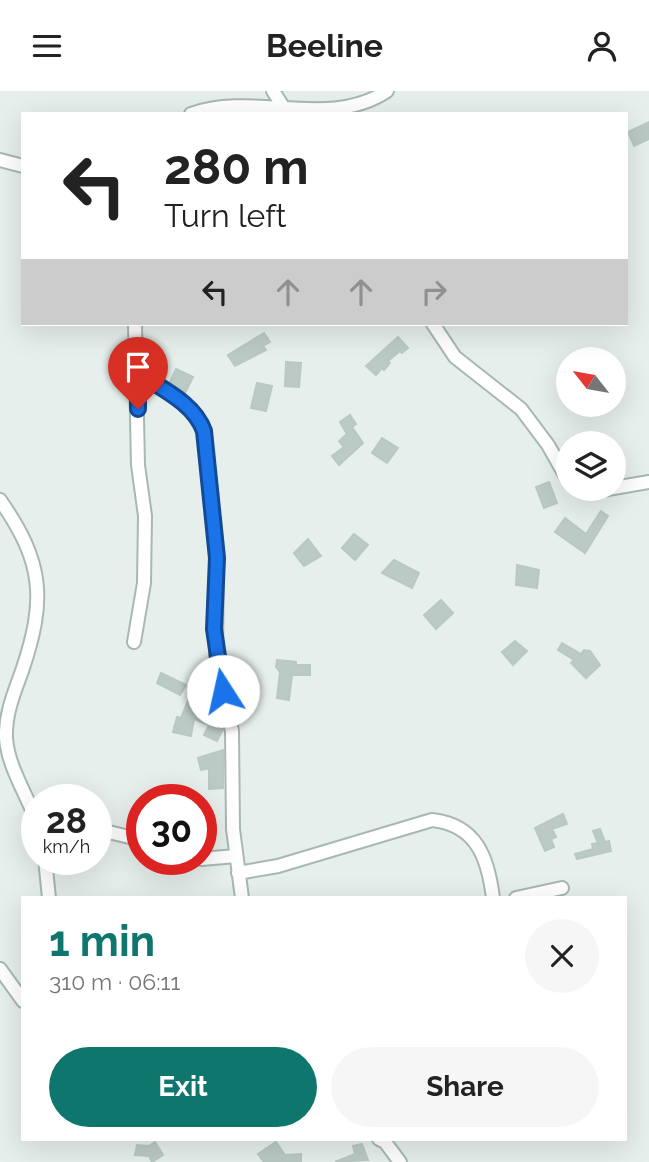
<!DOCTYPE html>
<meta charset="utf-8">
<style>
:root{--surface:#fff;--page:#f6f6f6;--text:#222;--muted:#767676;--accent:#0f766e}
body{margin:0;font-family:Raleway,sans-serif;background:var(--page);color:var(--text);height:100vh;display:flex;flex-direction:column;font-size:26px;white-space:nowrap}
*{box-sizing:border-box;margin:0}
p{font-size:23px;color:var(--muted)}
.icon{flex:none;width:38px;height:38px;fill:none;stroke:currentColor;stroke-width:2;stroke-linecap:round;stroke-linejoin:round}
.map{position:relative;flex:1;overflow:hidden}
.drawer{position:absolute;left:21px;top:805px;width:606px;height:245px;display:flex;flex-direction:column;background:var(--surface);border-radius:0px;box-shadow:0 7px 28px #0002}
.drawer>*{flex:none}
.guide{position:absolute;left:21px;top:21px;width:607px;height:214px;border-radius:0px;box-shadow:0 7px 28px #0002;background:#fff;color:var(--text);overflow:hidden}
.needle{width:46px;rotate:301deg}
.tools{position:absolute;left:556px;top:256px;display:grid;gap:14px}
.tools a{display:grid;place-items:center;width:70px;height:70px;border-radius:50%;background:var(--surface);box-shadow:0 7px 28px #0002;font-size:35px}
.speed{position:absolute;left:21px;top:693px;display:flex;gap:14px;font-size:35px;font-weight:700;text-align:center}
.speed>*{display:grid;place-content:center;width:91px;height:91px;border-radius:50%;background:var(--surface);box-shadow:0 7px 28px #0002;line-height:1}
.speed small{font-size:18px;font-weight:400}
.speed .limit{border:10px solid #d22;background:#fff;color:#111}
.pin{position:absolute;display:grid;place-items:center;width:60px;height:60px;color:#fff;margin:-72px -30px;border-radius:50% 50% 50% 0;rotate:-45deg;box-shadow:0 0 7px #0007}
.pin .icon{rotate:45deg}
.me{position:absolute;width:77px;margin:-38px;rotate:350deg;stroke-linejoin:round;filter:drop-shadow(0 0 5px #0008)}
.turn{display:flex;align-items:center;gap:24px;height:147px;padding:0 28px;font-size:32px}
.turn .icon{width:91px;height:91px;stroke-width:2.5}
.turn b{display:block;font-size:49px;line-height:60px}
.lanes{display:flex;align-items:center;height:66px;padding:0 28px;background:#0003;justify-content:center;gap:35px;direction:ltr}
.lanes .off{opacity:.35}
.round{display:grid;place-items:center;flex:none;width:74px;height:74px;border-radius:37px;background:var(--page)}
.overview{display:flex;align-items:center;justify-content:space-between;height:119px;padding:0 28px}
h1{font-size:42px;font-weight:700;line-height:52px;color:var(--accent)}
.primary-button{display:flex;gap:14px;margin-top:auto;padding:14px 28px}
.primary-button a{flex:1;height:80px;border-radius:42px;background:var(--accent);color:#fff;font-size:28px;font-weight:700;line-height:80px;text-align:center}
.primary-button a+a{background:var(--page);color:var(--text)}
header{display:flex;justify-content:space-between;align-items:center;height:91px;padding:0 28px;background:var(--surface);font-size:32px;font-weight:700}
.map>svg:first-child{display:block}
</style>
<header><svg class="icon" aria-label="menu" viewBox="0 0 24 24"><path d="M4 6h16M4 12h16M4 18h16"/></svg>Beeline<svg class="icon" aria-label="person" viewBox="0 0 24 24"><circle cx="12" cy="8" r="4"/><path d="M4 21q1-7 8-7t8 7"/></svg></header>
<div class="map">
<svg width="649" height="1071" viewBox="0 0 649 1071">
<rect width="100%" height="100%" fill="#e6efeb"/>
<path fill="#bbcac4" stroke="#b8c9c2" stroke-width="2" d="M649,31V48L634,55L628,41Z
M264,242L270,251L263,255L266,259L235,275L228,264Z
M398,246L408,257L402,262L400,260L388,270L390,272L384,279L382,277L376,284L366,275Z
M286,271L301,272L299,296L285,295Z
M176,278L193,286L185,302L170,291Z
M257,292L272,295L266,320L251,317Z
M350,324L356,333L352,336L363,352L339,374L332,365L344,356L339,350L347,343L340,331Z
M382,347L398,357L387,372L372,362Z
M549,391L557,412L544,417L536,396Z
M601,420L608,425L585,462L555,441L565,427L586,443Z
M354,443L368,454L355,469L342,457Z
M308,448L321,465L304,475L294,462Z
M394,469L419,482L412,497L382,482Z
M517,474L539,479L537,497L516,494Z
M441,509L453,522L436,538L424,524Z
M515,550L527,560L513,574L502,561Z
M562,552L581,563L584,559L590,560L600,574L586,587L571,572L574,569L558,559Z
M277,569L296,571V574H310V584H292L289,609L277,607L280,581L276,576Z
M161,582L186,594L180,604L157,592Z
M188,610L208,616L206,621L221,628L223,638L217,650L204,644L209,634L194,628L191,645L173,641L177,626L181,627Z
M223,659V697L209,698V677L201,679L198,667Z
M563,723L567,733L552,738L556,746L551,748L554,756L545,760L535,737Z
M600,738L605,751L609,750L611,760L577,768L575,763L593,758L592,753L598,752L593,740Z
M155,1051L163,1064L152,1071L149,1065L135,1064L137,1054L149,1055Z
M276,1051L285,1064L301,1063V1071H264L258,1063Z
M362,1053L368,1069L335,1071L355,1063L353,1055Z"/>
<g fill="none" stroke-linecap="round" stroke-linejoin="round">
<defs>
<path id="minor" d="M273,0L284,17
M191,23C255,0 328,39 387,0
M0,69L23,75
M433,233L455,266L521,318L548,354L569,391
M138,282C162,298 194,312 204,339L217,467L216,564L232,640L233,738L242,807
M578,397L602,399L649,391
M0,409C44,472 46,509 22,580C14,602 5,623 6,647C8,676 27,704 37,731
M134,551L144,492L145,425L138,374L135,233
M96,738L142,749
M45,768L49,807
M201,768L236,765
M238,782L278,775L432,729C477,734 488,767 493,807
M516,807L562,797
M0,878L23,910
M379,1048L385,1051L400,1071"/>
</defs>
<use href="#minor" stroke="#a8b8b2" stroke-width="16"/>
<use href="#minor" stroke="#fff" stroke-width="12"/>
</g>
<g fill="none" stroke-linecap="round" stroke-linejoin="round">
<defs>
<path id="route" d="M138,318V282C162,298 194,312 204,340L217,467L214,538L223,600"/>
</defs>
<use href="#route" stroke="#114b97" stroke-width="18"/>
<use href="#route" stroke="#1a73e8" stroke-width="12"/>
</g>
</svg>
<div class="tools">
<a><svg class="needle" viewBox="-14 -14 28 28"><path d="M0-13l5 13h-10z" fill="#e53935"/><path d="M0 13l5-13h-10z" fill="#767676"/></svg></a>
<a><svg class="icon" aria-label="layers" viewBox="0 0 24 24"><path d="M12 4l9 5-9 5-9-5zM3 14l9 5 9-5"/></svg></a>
</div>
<div class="speed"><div>28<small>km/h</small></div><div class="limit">30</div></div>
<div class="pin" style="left:138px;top:318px;background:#d93025"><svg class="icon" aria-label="arrive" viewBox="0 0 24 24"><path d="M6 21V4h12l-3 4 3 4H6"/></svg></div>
<svg class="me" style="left:223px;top:600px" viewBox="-20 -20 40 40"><circle r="19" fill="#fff"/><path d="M0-13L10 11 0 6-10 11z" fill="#1a73e8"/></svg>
<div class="guide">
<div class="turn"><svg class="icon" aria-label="left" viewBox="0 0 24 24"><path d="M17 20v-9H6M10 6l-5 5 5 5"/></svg><div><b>280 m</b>Turn left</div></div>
<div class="lanes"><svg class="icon" aria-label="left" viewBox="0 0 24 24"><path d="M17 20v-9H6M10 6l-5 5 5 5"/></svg><svg class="icon off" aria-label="ahead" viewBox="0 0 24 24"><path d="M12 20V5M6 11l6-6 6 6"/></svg><svg class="icon off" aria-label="ahead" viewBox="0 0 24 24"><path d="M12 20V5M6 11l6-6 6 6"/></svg><svg class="icon off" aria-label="right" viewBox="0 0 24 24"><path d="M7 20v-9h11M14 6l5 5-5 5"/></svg></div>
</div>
<section class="drawer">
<div class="overview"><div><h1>1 min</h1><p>310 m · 06:11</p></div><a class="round"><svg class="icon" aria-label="close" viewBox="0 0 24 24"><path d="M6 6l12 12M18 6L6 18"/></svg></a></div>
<div class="primary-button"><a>Exit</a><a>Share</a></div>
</section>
</div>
